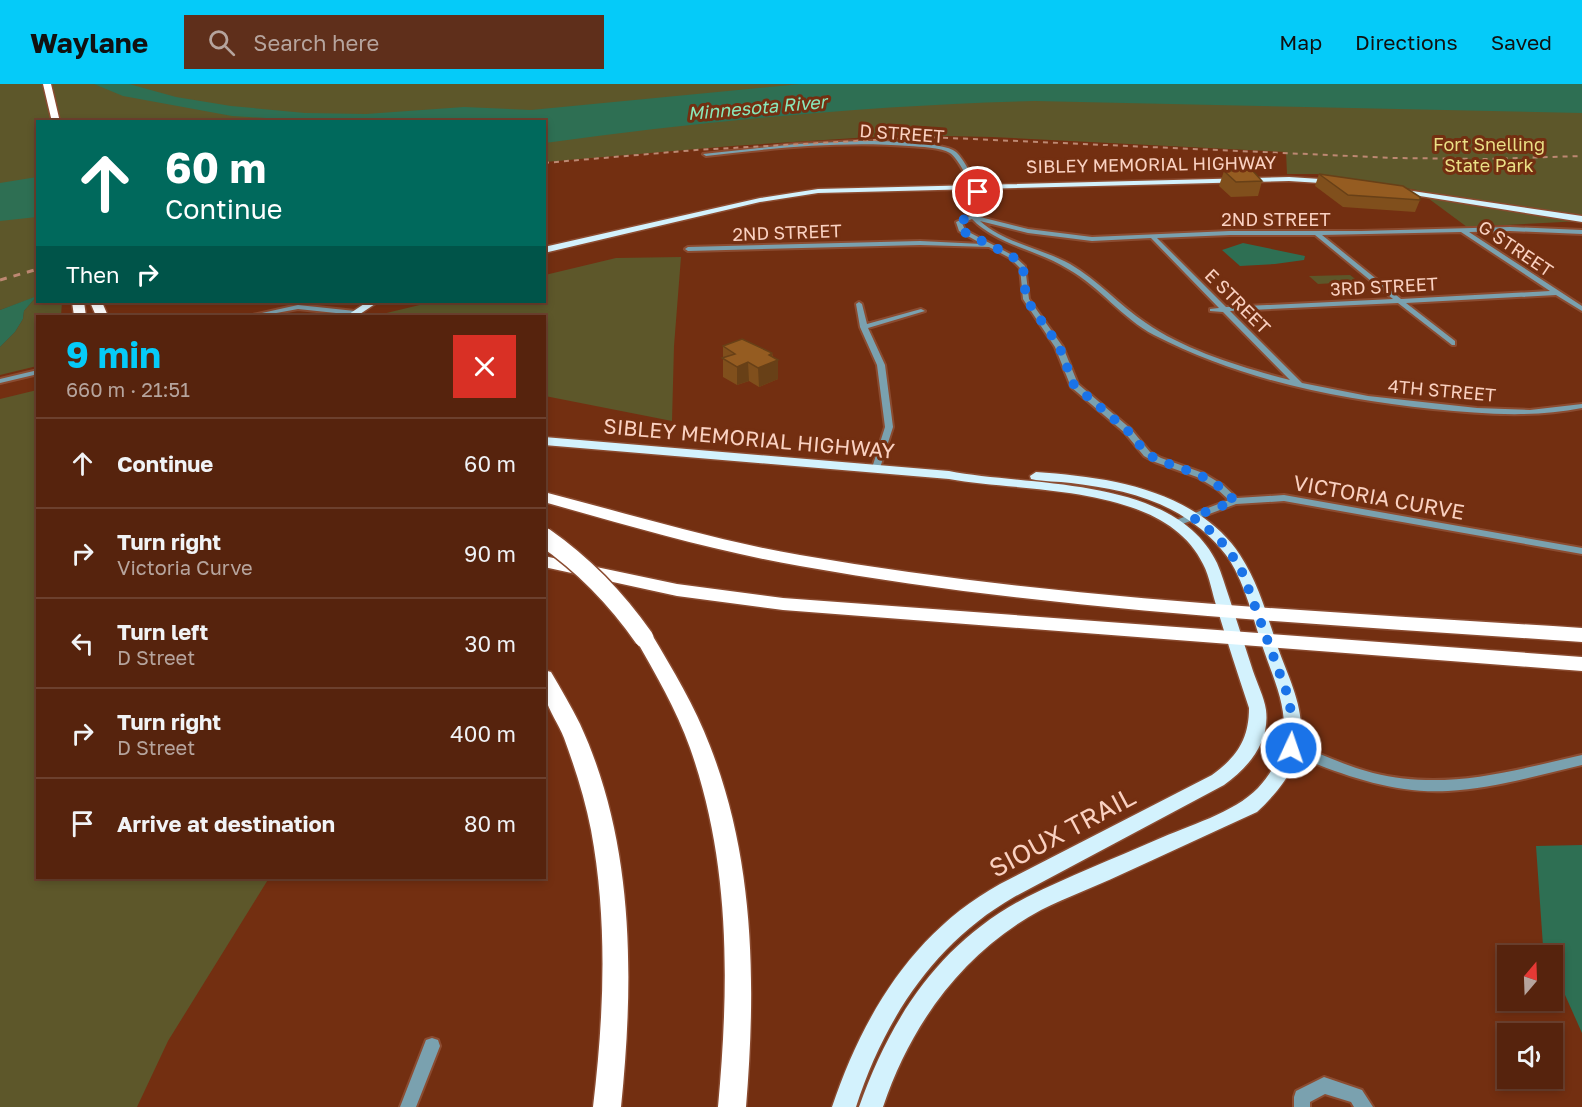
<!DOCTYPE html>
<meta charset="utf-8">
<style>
:root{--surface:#56230d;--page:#5f2f1b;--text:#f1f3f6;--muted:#b6a49d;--line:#6c402e;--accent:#05cbf9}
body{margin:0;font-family:"Golos Text",sans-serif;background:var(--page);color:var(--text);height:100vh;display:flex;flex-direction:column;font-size:22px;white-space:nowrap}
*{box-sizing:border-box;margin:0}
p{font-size:20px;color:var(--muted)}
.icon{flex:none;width:33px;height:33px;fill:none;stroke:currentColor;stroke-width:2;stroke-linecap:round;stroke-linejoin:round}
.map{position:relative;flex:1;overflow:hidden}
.drawer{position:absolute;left:36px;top:231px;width:510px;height:564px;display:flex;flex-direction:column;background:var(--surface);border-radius:0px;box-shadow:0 3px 9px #0003,0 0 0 2px var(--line)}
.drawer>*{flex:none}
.top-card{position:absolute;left:36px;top:36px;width:510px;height:183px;border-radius:0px;box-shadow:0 3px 9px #0003,0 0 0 2px var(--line);background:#00695c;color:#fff;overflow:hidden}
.needle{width:39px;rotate:19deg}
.fabs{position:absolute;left:1497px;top:861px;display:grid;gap:12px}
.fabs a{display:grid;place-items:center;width:66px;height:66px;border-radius:0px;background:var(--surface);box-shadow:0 3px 9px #0003,0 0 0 2px var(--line);font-size:30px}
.pin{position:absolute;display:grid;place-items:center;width:51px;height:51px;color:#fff;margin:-26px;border:3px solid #fff;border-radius:50%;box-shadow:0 2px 6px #0007}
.me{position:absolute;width:66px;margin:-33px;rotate:3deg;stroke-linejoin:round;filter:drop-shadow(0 0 4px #0008)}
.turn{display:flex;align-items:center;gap:21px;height:126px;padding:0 30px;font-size:27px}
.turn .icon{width:78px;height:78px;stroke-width:2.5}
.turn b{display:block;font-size:42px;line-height:51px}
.then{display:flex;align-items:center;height:57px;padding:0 30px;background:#0003;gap:12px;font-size:22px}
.round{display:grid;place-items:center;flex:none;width:63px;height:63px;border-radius:0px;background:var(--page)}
.headline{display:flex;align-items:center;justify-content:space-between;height:102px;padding:0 30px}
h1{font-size:36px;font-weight:700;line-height:45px;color:var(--accent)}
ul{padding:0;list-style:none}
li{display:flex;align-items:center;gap:18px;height:90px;padding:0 30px;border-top:2px solid var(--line)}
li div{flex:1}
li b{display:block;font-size:22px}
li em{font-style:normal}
header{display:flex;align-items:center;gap:36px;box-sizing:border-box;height:84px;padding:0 30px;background:var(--accent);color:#111}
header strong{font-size:28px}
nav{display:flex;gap:33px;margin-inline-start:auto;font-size:21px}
.search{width:420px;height:54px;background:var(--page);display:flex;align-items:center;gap:15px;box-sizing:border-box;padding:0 21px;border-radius:0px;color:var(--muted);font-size:22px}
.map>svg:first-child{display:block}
</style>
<header>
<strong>Waylane</strong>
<div class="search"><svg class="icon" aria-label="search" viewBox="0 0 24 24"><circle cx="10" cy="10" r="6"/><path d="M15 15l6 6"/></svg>Search here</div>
<nav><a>Map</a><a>Directions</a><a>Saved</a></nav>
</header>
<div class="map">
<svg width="1582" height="1023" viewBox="0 0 1582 1023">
<rect width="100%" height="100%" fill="#732f11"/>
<path fill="#5d572a" d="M0,0H1582V137L1467,143L1417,106L1317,90H1287L1286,68L992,53L902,51L732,62L545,78L544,38H38V218H62L61,232H38L37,282L0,291V263L15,248L23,235L24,227L36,213L0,226Z
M681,173L674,262L672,337L545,312L544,232H374L432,218H544L545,191L616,174Z
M1350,191L1368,205L1345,206L1336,199L1318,200L1309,192Z
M37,306L38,794H269L168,957L137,1023H0V315Z"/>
<path fill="#2e6f53" d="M94,0H129L176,13L231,22L305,29L366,30L464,23L531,26L801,0H1582V29L1035,17C872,21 707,37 545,59L544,38H332L232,32L123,12Z
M37,93V133L0,137V99Z
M1243,159L1305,172L1304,176L1275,180L1240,182L1222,166Z
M37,212L24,227L23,235L15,248L0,263V226Z
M1582,761V949L1553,884L1552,872L1547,871L1543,862L1536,762Z"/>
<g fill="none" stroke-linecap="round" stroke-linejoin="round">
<defs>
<path id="minor" d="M859,57C878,57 943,57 956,68C964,75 975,98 981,108L975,127L976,132L1028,145L1092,153L1230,147H1361L1510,143L1582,146V150L1510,147L1469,148L1582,222V227L1556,211L1406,219L1455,257V261H1452L1398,219L1230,227L1302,299L1368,312L1477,324L1530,326L1582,320V324C1532,334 1483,330 1433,325C1337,315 1241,296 1154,251C1122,234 1100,203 1068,185C1038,166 997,161 972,135L962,139L965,146L1014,172L1025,182L1029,215L1063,263L1078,300L1131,345L1150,368L1161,374L1203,389L1223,401L1237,414L1284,411L1582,464V470L1284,417L1236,420L1177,442H1171L1169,440L1171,438L1229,416L1217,405L1197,393L1155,378L1144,372L1125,349L1071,303L1055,263L1023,215L1020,184L1010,174L989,163L920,161L688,167L685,165L688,163L920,157L982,160L959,147L956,138L970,132L969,127L975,108C969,98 959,75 950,69C940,63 921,63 909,62C841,57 774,64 706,72L703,70L796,60ZM980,137L1028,149L1092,157L1151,154L1219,224L1210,225V227L1223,228L1290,296C1244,284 1186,267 1146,239C1119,221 1098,196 1070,180C1041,164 1004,159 980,137ZM1461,148L1550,207L1401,215L1322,151ZM1230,151H1315L1393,215L1226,223L1157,154Z
M859,218L862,220L867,240L921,225L925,227L868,244L885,281L893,343L880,384L876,387L872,384L885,343L877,281L860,243L856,220Z
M298,221L355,227L359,229L355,231L298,225L260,232H248Z
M38,286V290L0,299V295Z
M1256,645C1296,658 1332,678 1373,689C1446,707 1511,687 1582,671V681C1538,691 1493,705 1448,707C1379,711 1314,679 1252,653L1250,650L1252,647Z
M432,954L438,956L440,962L416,1023H400L426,956Z
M1324,993L1362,1006L1373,1023H1354L1351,1018L1325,1010L1310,1018V1023H1294V1013L1296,1007Z"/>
<path id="major" d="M1289,93L1336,96L1340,98L1336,100L1289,97L818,109L760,118L544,169V163L760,114L818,105Z
M1392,104L1582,132V138L1395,108H1392Z
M367,218H378L357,232H346Z
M544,353L949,387C1029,403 1175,391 1217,479C1222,490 1225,502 1229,513C1237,538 1245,562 1253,587C1257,599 1264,613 1266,626C1270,658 1249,683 1224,701L1014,813C934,859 884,936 856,1023H832C863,931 913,848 1000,800L1212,691C1237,673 1249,655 1249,624C1238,591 1227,557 1217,524C1212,510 1210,493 1203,480C1164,399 1024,409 949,395L544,361Z
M1036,388C1091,392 1150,399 1198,430C1214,440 1230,455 1240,471C1259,500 1267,532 1278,564C1289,595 1306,626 1300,661C1295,688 1276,710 1257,728C1211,749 1166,770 1120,791C1094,803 1067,813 1041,826C963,868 911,940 883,1023H859C891,933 940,858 1027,813C1069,792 1113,775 1156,756C1187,742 1234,729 1258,704C1273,688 1283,669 1284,646C1285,617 1272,591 1263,564C1253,535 1246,502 1229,475C1218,460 1205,447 1190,437C1155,412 1112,404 1071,399C1058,397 1044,398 1031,395L1030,392Z"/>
<path id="highway" d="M43,0H51L60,38H52Z
M72,218H84L86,232H74Z
M90,218H102L108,232H96Z
M544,408C630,430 713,456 800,471C1059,516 1321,527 1582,544V558C1321,540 1058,528 800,482C714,467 629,442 544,418Z
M544,472L677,500L783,514L1582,573V587L783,526L677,512L544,483Z
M644,547L651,549C673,586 695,622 710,662C755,777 756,902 746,1023H718C729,902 731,780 690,664C676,625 655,589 635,554L637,549Z
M544,586L551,588C561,605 571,622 580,640C635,759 634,896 621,1023H593C604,931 608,838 591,746C585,715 575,684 564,654C559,641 549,627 545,613C543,605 544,594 544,586Z"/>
</defs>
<use href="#minor" stroke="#8b4c31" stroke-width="4"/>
<use href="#major" stroke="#8b4c31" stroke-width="3"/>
<use href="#highway" stroke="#8b4c31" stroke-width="3"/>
<use href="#minor" fill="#7aa1af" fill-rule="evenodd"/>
<use href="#major" fill="#d3f2fd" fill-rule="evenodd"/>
<use href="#highway" fill="#fff" fill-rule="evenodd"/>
<path stroke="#bd8872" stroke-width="2" stroke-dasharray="5 5" stroke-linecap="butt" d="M544,79L696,66L927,53L1395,74L1487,75L1582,72"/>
<path stroke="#bd8872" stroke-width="3" stroke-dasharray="7 7" stroke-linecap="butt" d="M0,196L38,185"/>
<defs>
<path id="highway-bridge" d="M544,453C584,481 616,514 644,554"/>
</defs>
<use href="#highway-bridge" stroke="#8b4c31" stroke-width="22" stroke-linecap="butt"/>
<use href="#highway-bridge" stroke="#fff" stroke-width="19"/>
</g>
<path fill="#804f1c" d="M1224,87L1262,97L1258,112L1231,113L1219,102Z
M1319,90L1420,116L1415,128L1343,123L1315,102Z
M723,262L772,269L778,295L759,303L749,297L737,301L723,293Z"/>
<path fill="#684017" d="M772,269V279L778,276V295L759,303L758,284L769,271Z
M748,278L749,297L737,301V283Z"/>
<path fill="#955c21" stroke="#684017" stroke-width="1.5" d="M1252,86L1262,97L1236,98L1224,87Z
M1319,90L1403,102L1420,113V116L1348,111Z
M742,255L772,269L769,271L778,276L758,284L748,278L737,283L722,274L735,270L723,262Z"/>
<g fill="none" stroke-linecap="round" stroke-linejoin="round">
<path stroke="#1a73e8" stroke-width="10" stroke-dasharray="0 18" d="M978,108L972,127L973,133L965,134L959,141L962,147L1012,172L1023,183L1026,215L1059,262L1074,301L1128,347L1147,370L1158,376L1200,391L1220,403L1235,417L1192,433C1215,448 1230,465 1243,490L1288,612L1292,633L1291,664"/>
</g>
<g text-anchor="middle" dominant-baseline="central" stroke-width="6" stroke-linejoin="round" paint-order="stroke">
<g font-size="18" font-style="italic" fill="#89e8bb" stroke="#732f11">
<text transform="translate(757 23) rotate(-5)">Minnesota River</text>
</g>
<g font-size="18" fill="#fad1c1" stroke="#732f11">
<text transform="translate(902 49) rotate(4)">D STREET</text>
<text transform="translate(1151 80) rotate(-1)">SIBLEY MEMORIAL HIGHWAY</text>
<text x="1276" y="135">2ND STREET</text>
<text transform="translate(787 148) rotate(-2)">2ND STREET</text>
<text transform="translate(1516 164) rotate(34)">G STREET</text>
<text transform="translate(1384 202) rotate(-3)">3RD STREET</text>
<text transform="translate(1238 217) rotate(45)">E STREET</text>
<text transform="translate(1442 306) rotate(5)">4TH STREET</text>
</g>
<g font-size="18" fill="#eadf85" stroke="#732f11">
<text x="1489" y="60">Fort Snelling<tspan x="1489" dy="21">State Park</tspan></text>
</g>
<g font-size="21" fill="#fad1c1" stroke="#732f11">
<text transform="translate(749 354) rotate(5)">SIBLEY MEMORIAL HIGHWAY</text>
<text transform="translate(1379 413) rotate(10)">VICTORIA CURVE</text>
</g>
<g font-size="26" fill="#fad1c1" stroke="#732f11">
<text transform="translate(1062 748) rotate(-28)">SIOUX TRAIL</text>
</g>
</g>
</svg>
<div class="fabs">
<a><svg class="needle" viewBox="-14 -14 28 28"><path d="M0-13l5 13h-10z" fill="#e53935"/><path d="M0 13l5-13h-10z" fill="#b6a49d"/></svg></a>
<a><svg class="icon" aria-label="sound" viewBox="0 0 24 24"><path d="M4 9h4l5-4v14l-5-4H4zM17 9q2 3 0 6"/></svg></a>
</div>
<div class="pin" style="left:978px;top:108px;background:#d93025"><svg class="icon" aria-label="arrive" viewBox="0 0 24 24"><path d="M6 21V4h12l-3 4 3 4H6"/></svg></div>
<svg class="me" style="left:1291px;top:664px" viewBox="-20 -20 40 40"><circle r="17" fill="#1a73e8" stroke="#fff" stroke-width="3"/><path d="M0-11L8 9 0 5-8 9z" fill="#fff"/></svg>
<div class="top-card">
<div class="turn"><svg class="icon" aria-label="ahead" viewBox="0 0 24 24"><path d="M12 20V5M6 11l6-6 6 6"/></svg><div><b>60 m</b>Continue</div></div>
<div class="then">Then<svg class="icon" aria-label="right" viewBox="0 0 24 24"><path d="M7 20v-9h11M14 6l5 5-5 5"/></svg></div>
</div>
<section class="drawer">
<div class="headline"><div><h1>9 min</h1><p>660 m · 21:51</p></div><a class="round" style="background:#d93025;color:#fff"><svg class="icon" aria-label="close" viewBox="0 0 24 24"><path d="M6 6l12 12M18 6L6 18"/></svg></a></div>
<ul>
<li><svg class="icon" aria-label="ahead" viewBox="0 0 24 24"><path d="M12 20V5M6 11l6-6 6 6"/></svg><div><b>Continue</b></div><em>60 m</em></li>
<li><svg class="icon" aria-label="right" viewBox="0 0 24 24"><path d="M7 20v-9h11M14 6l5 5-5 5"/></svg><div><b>Turn right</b><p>Victoria Curve</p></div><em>90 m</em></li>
<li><svg class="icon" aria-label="left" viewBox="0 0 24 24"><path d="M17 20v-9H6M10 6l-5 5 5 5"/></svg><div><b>Turn left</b><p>D Street</p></div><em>30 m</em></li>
<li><svg class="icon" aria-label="right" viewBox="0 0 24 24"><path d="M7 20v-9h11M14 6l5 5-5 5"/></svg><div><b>Turn right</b><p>D Street</p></div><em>400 m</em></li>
<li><svg class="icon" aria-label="arrive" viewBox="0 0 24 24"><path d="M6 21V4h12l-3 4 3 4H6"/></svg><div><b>Arrive at destination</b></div><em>80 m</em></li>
</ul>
</section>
</div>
